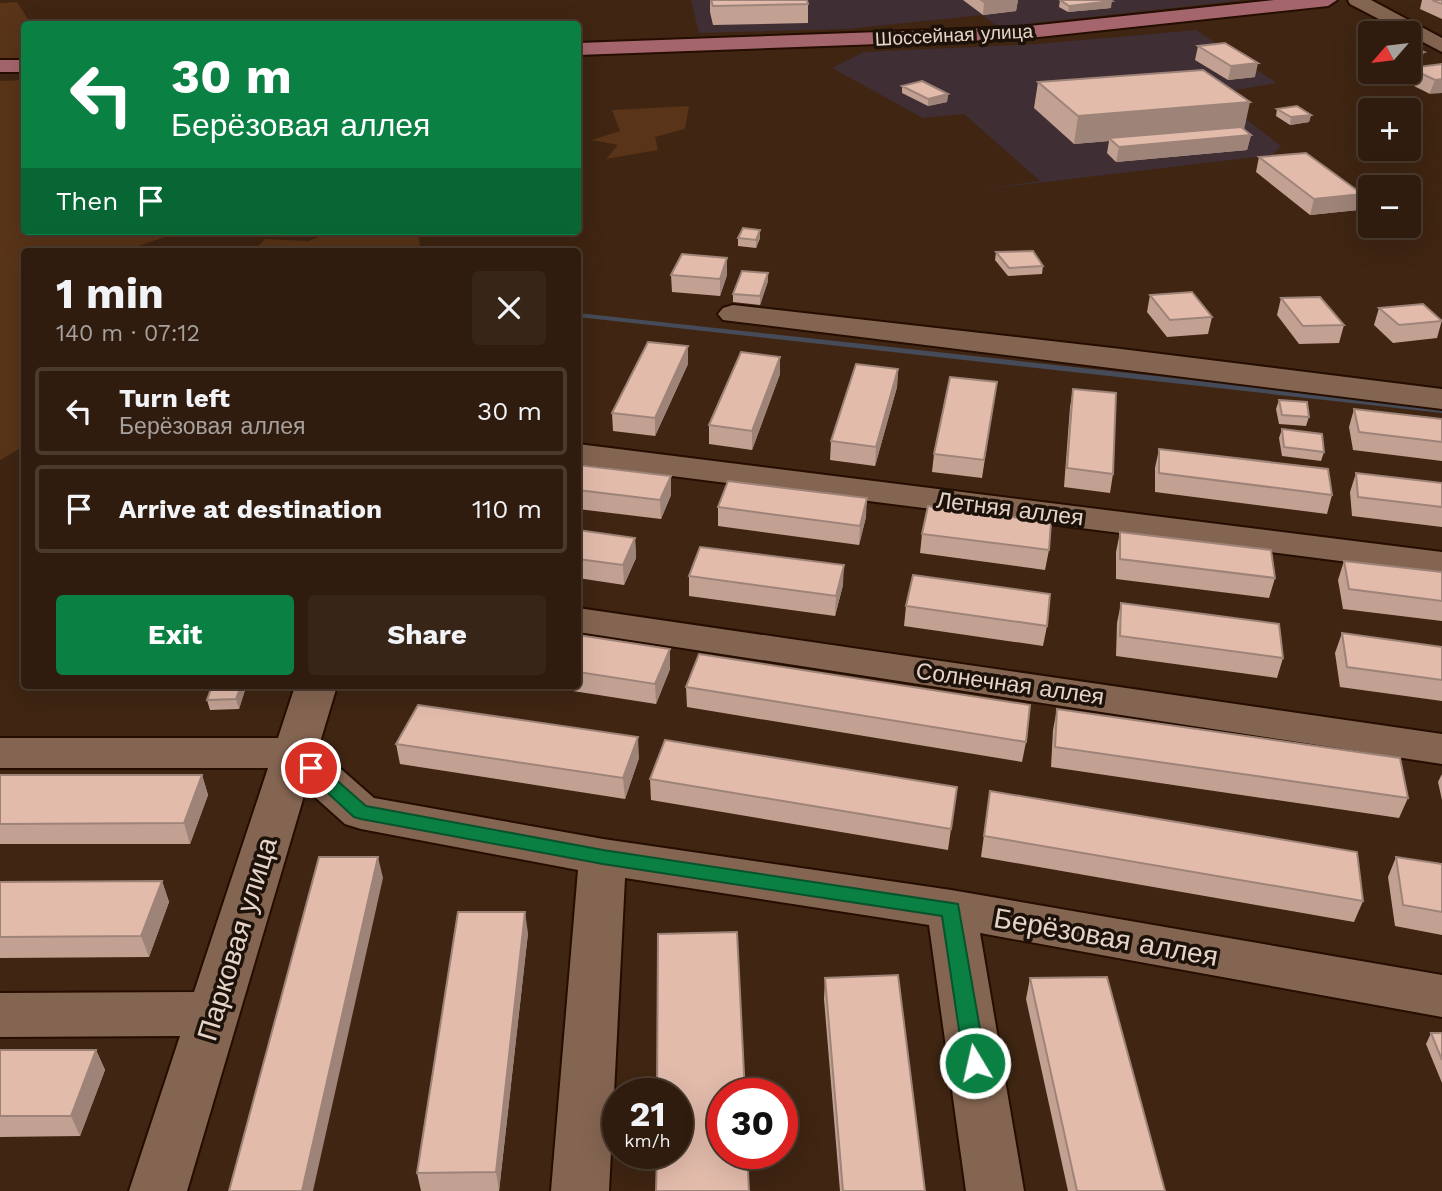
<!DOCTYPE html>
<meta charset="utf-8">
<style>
:root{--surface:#2f1c0e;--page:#372517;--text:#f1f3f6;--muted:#a7a19e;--line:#4a3a2e;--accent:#0b8043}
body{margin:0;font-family:"Work Sans",sans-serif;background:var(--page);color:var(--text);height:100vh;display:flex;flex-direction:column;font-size:26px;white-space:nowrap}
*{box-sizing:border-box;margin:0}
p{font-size:23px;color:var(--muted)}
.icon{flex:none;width:38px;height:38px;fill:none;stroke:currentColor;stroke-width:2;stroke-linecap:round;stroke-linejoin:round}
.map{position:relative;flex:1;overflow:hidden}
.drawer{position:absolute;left:21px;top:248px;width:560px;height:441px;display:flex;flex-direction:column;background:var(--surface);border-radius:7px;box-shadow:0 7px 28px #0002,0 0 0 2px var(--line)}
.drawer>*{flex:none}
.guide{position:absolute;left:21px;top:21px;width:560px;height:214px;border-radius:7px;box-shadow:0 7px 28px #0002,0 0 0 2px var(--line);background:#0b8043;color:#fff;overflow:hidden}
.needle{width:46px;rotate:242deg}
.tools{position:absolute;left:1358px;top:21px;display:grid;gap:14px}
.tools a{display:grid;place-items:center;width:63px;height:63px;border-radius:7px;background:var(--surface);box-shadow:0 7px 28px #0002,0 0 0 2px var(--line);font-size:35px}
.speed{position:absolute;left:602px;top:1078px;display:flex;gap:14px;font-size:35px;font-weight:700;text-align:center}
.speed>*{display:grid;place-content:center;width:91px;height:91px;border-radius:50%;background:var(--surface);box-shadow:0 7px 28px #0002,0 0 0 2px var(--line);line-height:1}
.speed small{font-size:18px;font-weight:400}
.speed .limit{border:10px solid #d22;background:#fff;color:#111}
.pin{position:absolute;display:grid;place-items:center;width:60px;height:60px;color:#fff;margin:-30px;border:4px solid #fff;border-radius:50%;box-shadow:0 2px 7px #0007}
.me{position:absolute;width:77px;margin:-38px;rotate:351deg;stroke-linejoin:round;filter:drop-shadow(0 0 5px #0008)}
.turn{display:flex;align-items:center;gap:24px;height:147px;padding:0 35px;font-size:32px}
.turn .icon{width:91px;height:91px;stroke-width:2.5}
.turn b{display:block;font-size:49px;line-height:60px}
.then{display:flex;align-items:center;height:66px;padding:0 35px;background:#0003;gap:14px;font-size:26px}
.round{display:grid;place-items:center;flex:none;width:74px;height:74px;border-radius:7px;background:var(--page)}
.overview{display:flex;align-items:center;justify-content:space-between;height:119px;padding:0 35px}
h1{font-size:42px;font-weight:700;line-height:52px}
.primary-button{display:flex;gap:14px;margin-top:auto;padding:14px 35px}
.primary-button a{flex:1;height:80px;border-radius:7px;background:var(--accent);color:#fff;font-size:28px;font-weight:700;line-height:80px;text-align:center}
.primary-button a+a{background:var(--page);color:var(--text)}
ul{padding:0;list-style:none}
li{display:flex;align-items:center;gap:21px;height:88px;margin:0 14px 10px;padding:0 21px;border:4px solid var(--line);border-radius:7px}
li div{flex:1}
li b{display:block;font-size:26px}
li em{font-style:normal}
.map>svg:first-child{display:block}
</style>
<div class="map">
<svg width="1442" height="1191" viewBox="0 0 1442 1191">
<rect width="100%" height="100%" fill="#3f2512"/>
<path fill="#402e35" d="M691,0H1244L999,27L982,15L847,29L699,33Z
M1196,30L1277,83L1213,94L1281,146L1272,155L978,190L1040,181L964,114L923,118L832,68L864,52L1038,44Z"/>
<path fill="#593418" d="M17,2L31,24H24V60H0V3Z
M24,80V231H182L130,249L131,252H24V446L0,460V81Z
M689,106L685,129L655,137L658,150L606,159L618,145L592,140L620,131L612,110Z
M333,231H419L420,252H253L265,239L309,241Z"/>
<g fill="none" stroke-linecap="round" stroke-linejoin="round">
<path fill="#454b58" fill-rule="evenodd" d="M578,313L1442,407V413L578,317Z"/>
<defs>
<path id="minor" d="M1348,0H1371L1442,38V52L1350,4Z
M733,305L1121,349L1442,389V409L723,320L718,314L723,308Z
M578,444L1442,552V574L578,464Z
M578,608L1442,734V764L578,632Z
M295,686H337L318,749L374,798L603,839L951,890L1442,975V1017L980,933L1024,1191H966L929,925L625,878L609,1191H551L578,870L361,829L345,824L306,789L187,1191H129L180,1036L0,1037V993L194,992L268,768H0V738H278Z"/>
<path id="major" d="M1274,0H1337L1328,6L1020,39L578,55V43L1020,27Z
M0,60H24V72H0Z"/>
</defs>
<use href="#minor" stroke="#250d00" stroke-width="4"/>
<use href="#major" stroke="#250d00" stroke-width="4"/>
<use href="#minor" fill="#846551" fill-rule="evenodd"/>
<use href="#major" fill="#a4666c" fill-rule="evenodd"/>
</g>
<path fill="#c2a193" d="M710,0H807L808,4V23L713,25L710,12Z
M963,0H1022H1018L1016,11L983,15Z
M1060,0L1111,8L1068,12L1059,7Z
M1422,0H1442V19L1420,9Z
M1370,45V63L1363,59L1366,46Z
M1198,46L1255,77L1228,80L1195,60Z
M1442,64L1430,94L1406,82L1410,68Z
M1038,82L1244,130L1251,135L1247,150L1116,162L1107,153L1109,141L1074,144L1034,108Z
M902,86L948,94L947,102L928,106L902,93Z
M1277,109L1311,115L1309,122L1290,125L1276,116Z
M1259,157L1362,194L1358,210L1310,215L1256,172Z
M738,238H760L756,248L738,246Z
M996,252L1043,266L1042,274L1008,276L995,260Z
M727,258V275L720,296L672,292L671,275Z
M768,281L760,305L733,302V294Z
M1150,295L1212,317L1208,334L1167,337L1147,312Z
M1281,298L1344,325L1339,343L1299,344L1277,315Z
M1379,308L1442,320L1437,338L1393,343L1374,325Z
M780,357V374L752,450L709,444V425Z
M688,364L655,436L613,431L612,413Z
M898,369L897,387L875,466L830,460L831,441Z
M1073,389L1113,474L1110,493L1064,487L1070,407Z
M994,400L982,478L932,472L934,454Z
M1279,400L1309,417L1306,426L1279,424L1276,409Z
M1354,409L1442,419V461L1353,450L1349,427Z
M1282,429L1324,452L1321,461L1282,456L1279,438Z
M1159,449L1332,495L1327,514L1155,492V468Z
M578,465L671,495L661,519L578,509Z
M1356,473L1442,483V527L1352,516L1350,492Z
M718,507L866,517L859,545L718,526Z
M578,530L635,538L636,558L624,585L578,578Z
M1120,532L1275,578L1269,598L1116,579V552Z
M922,534L1049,550L1045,570L920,553Z
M1344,561L1442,572V621L1343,609L1338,580Z
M689,576L843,585L835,616L689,596Z
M1121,603L1283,658L1277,678L1116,656L1117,623Z
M906,606L1047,626L1043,646L904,626Z
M1342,633L1442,647V701L1340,687L1335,653Z
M578,635L670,649V669L656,704L541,686H578Z
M212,686H244L245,690L239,709L210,710L207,700Z
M686,687L1026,742L1022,762L687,707Z
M1057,709L1408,798L1399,818L1051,767L1053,730Z
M396,744L639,758L625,799L400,764Z
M1442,774V800L1438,782Z
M0,775H202L208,795L190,844H0Z
M650,779L957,787L948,850L651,800Z
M990,791L1363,901L1354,922L981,857Z
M1396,857L1442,864V935L1395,926L1388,877Z
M162,881L169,902L149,957L0,958V882Z
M528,933L499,1191H421L417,1173Z
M825,978L925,1191H840L824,999Z
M1030,978L1165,1191H1068L1026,999Z
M1431,1033H1442V1083L1426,1044Z
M0,1050H96L105,1070L80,1136L0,1137Z"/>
<path fill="#9e8378" d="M1001,0H1022H1018L1016,11L983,15L984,2Z
M1112,1L1111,8L1068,12L1069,6Z
M1424,52L1420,66L1409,67V54Z
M1258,63L1255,77L1228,80L1231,66Z
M1442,79V93L1430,94L1435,80Z
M948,94L947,102L928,106V99Z
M1250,102L1244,130L1109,138V141L1074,144L1078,116Z
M1311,115L1309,122L1290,125L1291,117Z
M1251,135L1247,150L1116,162L1119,147Z
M1362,194L1358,210L1310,215L1314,199Z
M760,230V238L756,248V240Z
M727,258V275L720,296V279Z
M768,273V281L760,305V296Z
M579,334L580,351L578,355V336Z
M688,346V364L655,436V418Z
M780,357V374L752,450V431Z
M898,369L897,387L875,466L876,447Z
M671,476V495L661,519L660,500Z
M867,498L866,517L859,545L860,526Z
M635,538L636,558L624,585L623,565Z
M844,565L843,585L835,616L836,596Z
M670,649V669L656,704L655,684Z
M241,686H244L245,690L239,709L236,699Z
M638,737L639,758L625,799L623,778Z
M202,775L208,795L190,844L184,823Z
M378,857L383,878L313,1191H302Z
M162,881L169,902L149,957L141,936Z
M525,912L528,933L499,1191L496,1172Z
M96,1050L105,1070L80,1136L71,1116Z"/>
<path fill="#e2bbab" stroke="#9e8378" stroke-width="2" d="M711,0H807L808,4L713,6Z
M981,0H1001L984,2Z
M1060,0H1110L1112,1L1069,6Z
M1432,0H1442V4Z
M1225,43L1258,63L1231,66L1198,46Z
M1409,45L1424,52L1409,54Z
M1442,64V79L1435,80L1410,68Z
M1203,70L1250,102L1078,116L1038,82Z
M922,81L948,94L928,99L902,86Z
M1297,106L1311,115L1291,117L1277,109Z
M1241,127L1251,135L1119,147L1109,138Z
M1306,153L1362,194L1314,199L1259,157Z
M743,228L760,230L756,240L738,238Z
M1033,251L1043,266L1009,268L996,252Z
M682,254L727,258L720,279L671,275Z
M742,271L768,273L760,296L733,294Z
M1192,292L1212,317L1170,320L1150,295Z
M1320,297L1344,325L1303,326L1281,298Z
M1423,304L1442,321L1399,325L1379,308Z
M648,342L688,346L655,418L612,413Z
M741,352L780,357L752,431L709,425Z
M856,364L898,369L876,447L831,441Z
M950,377L997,382L984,460L934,454Z
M1073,389L1116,393L1113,474L1067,468Z
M1279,400L1307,402L1309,417L1282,415Z
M1354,409L1442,419V442L1359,432Z
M1282,429L1322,434L1324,452L1284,447Z
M1159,449L1328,469L1332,495L1159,473Z
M578,465L671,476L660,500L578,490Z
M1356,473L1442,483V507L1358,497Z
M728,481L867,498L860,526L718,507Z
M928,506L1051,522L1049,550L922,534Z
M578,530L635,538L623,565L578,559Z
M1120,532L1271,550L1275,578L1120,559Z
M700,547L844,565L836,596L689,576Z
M1344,561L1442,572V601L1349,589Z
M913,575L1050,594L1047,626L906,606Z
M1121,603L1279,624L1283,658L1120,636Z
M1342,633L1442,647V680L1347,667Z
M578,635L670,649L655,684L578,672Z
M699,654L1030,705L1026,742L686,687Z
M212,686H241L236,699L207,700Z
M418,705L638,737L623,778L396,744Z
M1057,709L1400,758L1408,798L1055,747Z
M665,740L957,787L951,829L650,779Z
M0,775H202L184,823L0,824Z
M990,791L1357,852L1363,901L984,836Z
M319,857H378L302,1191H229Z
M1396,857L1442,864V912L1403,905Z
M162,881L141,936L0,937V882Z
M458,912H525L496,1172L417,1173Z
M737,932L745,1094H723V1153H747L749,1191H656L657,1153H677V1094H657L658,934Z
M898,975L925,1191H843L825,978Z
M1107,977L1165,1191H1077L1030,978Z
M1431,1033H1442V1060Z
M0,1050H96L71,1116H0Z"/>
<path fill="#0b8043" stroke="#07532c" stroke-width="2" d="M311,761L317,763L366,806L603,850L958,904L986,1063L983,1070L975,1073L967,1070L964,1063L942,916L603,864L361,819L354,817L305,772L302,768L305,763Z"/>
<g text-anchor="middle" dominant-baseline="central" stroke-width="7" stroke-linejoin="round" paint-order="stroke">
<g font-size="19" fill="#e5d3c8" stroke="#1d1209">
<text transform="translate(954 35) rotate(-3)">Шоссейная улица</text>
</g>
<g font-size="23" fill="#e5d3c8" stroke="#1d1209">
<text transform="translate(1010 509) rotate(7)">Летняя аллея</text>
<text transform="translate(1010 684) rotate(8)">Солнечная аллея</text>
</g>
<g font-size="28" fill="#e5d3c8" stroke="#1d1209">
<text transform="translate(1106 937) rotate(10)">Берёзовая аллея</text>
<text transform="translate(237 939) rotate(-73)">Парковая улица</text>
</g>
</g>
</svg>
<div class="tools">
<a><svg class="needle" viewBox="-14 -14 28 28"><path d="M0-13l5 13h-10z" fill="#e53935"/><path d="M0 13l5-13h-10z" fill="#a7a19e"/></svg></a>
<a>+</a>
<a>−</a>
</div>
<div class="speed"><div>21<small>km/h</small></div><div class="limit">30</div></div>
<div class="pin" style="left:311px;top:768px;background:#d93025"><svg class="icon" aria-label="arrive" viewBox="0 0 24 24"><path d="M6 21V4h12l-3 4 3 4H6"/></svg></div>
<svg class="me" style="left:975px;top:1063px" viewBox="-20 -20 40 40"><circle r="17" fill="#0b8043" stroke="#fff" stroke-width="3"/><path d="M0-11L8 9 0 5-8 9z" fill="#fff"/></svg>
<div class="guide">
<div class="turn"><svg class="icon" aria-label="left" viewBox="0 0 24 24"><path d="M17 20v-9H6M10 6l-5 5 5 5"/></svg><div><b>30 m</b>Берёзовая аллея</div></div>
<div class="then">Then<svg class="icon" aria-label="arrive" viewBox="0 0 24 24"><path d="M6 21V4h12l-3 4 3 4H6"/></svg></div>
</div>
<section class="drawer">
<div class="overview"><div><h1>1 min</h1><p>140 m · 07:12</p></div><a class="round"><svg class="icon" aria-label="close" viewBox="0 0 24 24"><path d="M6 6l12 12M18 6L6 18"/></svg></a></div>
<ul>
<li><svg class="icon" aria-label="left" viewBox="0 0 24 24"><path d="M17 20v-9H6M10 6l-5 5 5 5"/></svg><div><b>Turn left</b><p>Берёзовая аллея</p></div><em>30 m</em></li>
<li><svg class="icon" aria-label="arrive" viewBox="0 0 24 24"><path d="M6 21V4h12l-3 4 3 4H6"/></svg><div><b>Arrive at destination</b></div><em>110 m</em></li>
</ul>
<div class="primary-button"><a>Exit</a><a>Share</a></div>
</section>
</div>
